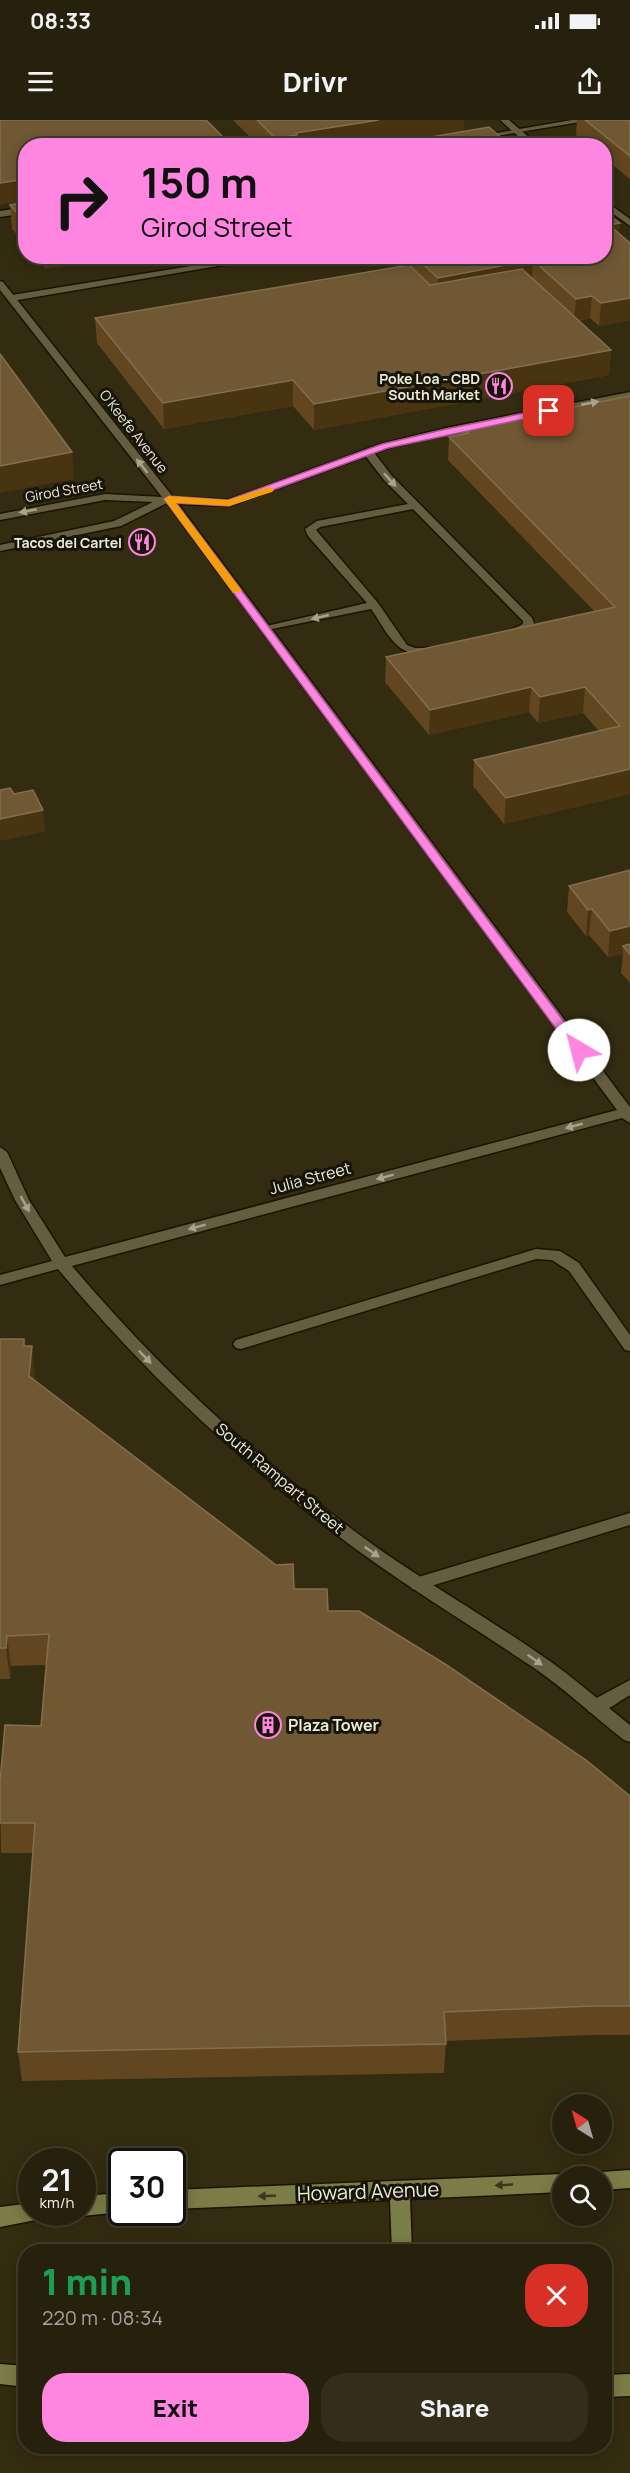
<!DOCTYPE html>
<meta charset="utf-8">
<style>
:root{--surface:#26210c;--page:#322e1a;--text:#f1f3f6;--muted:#a4a39d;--line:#423e2d;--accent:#fe85e0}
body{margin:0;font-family:Manrope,sans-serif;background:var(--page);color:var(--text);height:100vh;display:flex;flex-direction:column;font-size:22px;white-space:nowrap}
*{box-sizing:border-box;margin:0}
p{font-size:20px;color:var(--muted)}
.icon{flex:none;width:33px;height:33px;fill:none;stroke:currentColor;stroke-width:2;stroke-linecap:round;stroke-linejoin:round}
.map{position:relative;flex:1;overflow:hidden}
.side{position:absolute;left:18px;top:2124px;width:594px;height:210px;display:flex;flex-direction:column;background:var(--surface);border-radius:24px;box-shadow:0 3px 15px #0003,0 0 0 2px var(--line)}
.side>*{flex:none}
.banner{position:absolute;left:18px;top:18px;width:594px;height:126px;border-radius:24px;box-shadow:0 3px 15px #0003,0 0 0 2px var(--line);background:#fe85e0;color:#111;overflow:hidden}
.needle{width:39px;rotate:323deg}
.buttons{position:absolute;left:552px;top:1974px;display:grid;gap:12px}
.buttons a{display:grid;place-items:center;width:60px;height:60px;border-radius:50%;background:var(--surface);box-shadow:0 3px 15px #0003,0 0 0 2px var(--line);font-size:30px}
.speed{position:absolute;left:18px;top:2028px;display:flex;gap:12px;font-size:30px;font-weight:700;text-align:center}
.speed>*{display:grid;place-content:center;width:78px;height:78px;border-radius:50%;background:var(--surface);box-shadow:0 3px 15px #0003,0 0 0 2px var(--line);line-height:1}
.speed small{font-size:15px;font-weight:400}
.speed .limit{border:3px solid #111;border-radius:9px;background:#fff;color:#111}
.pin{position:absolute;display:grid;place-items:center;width:51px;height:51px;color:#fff;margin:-26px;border-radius:12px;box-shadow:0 3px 9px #0006}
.me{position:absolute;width:66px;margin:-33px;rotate:323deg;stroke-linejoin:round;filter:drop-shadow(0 0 4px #0008)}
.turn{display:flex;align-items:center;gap:21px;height:126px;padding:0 24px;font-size:27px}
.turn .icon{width:78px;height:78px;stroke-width:2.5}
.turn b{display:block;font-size:42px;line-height:51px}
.round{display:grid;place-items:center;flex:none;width:63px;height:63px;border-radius:24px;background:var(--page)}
.headline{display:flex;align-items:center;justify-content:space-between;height:102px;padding:0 24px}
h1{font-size:36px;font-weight:800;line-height:45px;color:#1e9e55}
.primary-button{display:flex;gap:12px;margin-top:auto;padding:12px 24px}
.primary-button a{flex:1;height:69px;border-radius:24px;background:var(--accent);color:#111;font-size:24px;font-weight:800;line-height:69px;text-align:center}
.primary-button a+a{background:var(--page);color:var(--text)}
.status{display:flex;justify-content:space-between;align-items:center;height:42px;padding:0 30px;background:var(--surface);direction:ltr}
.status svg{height:16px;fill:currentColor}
header{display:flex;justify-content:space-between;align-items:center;height:78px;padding:0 24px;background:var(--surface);font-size:27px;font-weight:800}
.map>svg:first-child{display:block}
</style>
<div class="status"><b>08:33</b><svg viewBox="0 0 49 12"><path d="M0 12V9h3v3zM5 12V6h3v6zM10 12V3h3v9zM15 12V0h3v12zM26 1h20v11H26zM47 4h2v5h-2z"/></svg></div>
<header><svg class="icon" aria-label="menu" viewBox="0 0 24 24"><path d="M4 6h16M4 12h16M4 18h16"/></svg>Drivr<svg class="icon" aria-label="share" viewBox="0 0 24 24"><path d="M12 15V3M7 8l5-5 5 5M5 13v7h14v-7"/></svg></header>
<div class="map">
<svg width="630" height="2353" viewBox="0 0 630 2353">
<rect width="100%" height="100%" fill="#332c10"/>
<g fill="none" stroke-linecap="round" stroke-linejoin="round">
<defs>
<path id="lane" d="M572,0H592L478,19L474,17Z
M26,87V93L0,97V91Z
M253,136H277L12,181L7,178L12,175Z
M368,329L372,330L392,356L532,498L535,506L533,508L515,516H507V512L523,504V501L413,389L320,407L316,410L378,483L407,525L415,528H435V532C397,541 390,516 371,489L262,511V507L367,483L308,416L305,409L317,401L408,384L384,360L364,334L363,332Z
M536,1129L560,1131L579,1143L630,1215V1231L625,1230L569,1151L552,1140L536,1139L241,1229L236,1228L233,1224L236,1220Z
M630,1393V1405L418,1470L412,1469L410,1464L412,1459Z
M630,1560V1575C618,1582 602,1596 589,1592L586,1587L589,1582Z"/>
<path id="street" d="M500,0H509L539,26H529Z
M604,80L630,99V106L604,87Z
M0,161L3,162L173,377L228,380L381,324L446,308L630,272V278L446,314L388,328L229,386L178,384L630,987V1003L622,998L72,1146C153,1242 245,1328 345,1404C407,1452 476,1490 541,1535C572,1556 601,1582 630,1605V1622L624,1620C592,1595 562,1566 528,1544C463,1500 395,1460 333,1412C231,1333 140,1248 58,1149L0,1165V1155L52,1141L15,1080L0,1048V1027L7,1032L29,1080L65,1137L617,990L167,383L121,406L0,431V425L114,401L153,382L105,380L0,400V394L105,374L162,377L0,170Z"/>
<path id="secondary" d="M630,2050V2068L602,2070V2056H594L602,2052Z
M562,2054L569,2056H562V2072L410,2079L412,2132H392L390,2080L172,2089V2070Z
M122,2073V2092L82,2096L75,2092H82V2076Z
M32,2083V2092H44L41,2099L0,2107V2087Z
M0,2244L26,2246V2267L0,2264Z
M630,2254V2276L604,2277V2255Z"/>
</defs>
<use href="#lane" stroke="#1b1400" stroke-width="3"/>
<use href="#street" stroke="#1b1400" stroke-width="3"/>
<use href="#secondary" stroke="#1b1400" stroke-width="3"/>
<use href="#lane" fill="#645d40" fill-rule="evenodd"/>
<use href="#street" fill="#645d40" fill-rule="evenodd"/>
<use href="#secondary" fill="#7a7d46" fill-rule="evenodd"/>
</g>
<path fill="#614620" d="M233,0H464L463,11L368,26H259Z
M577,0H630V59L604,38V26H589L576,15Z
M26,82V125L12,109L10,85Z
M619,113L630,123V200L599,206L590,198L579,201L611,230L609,255L314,310L293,286L164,309L97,223L95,198L400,147L388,136H604Z
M35,136H117L46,149Z
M630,276V674L504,704L473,666L474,640L599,611L583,593L538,603L529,592L429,615L385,562L386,537L594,491L448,340L449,317L463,314V309Z
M630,750V863L621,853L623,834L608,837L589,815L586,816L567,792L569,766Z
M0,1219L25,1226L35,1257V1261L294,1469L328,1491L630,1676V1915H590L446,1921L444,1953L22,1961L18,1932L33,1733H1L0,1662L41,1606L46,1545L11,1546L10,1559H0Z"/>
<path fill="#483411" d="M379,0H464L463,11L368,26H276L275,18L296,13Z
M26,59V81L0,85V63Z
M620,103L618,126L609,105Z
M45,136H117L46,149Z
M533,140L532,163L437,180L438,158Z
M592,176L590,198L574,201L576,179Z
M630,178V200L599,206L601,183Z
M611,230L609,255L314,310V284Z
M293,260V286L164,309L163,283Z
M72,332L74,359L0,373V346Z
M531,567L529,592L429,615L430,590Z
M585,567L583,593L538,603L540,577Z
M630,649V674L504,704L506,678Z
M43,690L45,712L0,721V699Z
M592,789L589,815L586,816L588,790Z
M630,806V832L623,826V834L608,837L610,811Z
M32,1226L35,1257L33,1287L29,1256Z
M7,1516L11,1546L10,1559L6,1528Z"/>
<path fill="#705834" stroke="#836f4e" stroke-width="1.5" d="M0,0H206L232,26H26V59L0,63Z
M257,0H379L296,13L297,15L275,18Z
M585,0H630V36Z
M489,7L511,26H379Z
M26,82V103L10,85Z
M604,92L620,103L609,105L630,123V178L601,183L592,176L576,179L533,140L438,158L414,136H604Z
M409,145L430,165L522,149L611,230L314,284L293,260L163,283L95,198Z
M0,234L72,332L0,346Z
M630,276V649L506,678L474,640L620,606L585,567L540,577L531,567L430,590L386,537L615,487L449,317L468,313L463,309Z
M10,668L14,674L33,670L43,690L0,699V670Z
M630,750V806L610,811L592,789L588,790L569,766Z
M630,824V834L623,826Z
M0,1219H24V1226H32L29,1256L276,1445L293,1444L294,1469H327L328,1491H359L445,1544L586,1640L630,1676V1886H594L444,1892L446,1924L18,1932L35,1703H0V1662L5,1605L41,1606L49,1514L7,1516L6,1528H0Z"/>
<defs><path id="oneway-solid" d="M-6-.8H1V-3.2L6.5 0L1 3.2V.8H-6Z" transform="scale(1.5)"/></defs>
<g fill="#a8a48c">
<use href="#oneway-solid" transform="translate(590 283) rotate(-11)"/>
<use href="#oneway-solid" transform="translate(142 346) rotate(-128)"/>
<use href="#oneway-solid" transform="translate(390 360) rotate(48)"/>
<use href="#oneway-solid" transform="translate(28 391) rotate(169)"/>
<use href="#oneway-solid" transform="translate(320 497) rotate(167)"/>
<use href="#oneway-solid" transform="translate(574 1006) rotate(165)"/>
<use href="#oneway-solid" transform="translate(385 1057) rotate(165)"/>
<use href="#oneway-solid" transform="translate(25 1084) rotate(61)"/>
<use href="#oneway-solid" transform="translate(197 1107) rotate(165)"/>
<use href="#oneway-solid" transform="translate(145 1237) rotate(46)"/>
<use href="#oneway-solid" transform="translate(372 1432) rotate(35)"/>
<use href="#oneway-solid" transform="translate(535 1540) rotate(35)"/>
</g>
<g fill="#3a391e">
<use href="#oneway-solid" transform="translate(504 2065) rotate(177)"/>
<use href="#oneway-solid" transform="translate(267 2076) rotate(178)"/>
</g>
<path fill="#fe85e0" stroke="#a55692" stroke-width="1.5" d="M549,288L553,291L552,293L388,328L229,386L176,383L583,927L585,930L579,934L574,933L164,379L169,376L228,380L382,324L446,309Z"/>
<path fill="#f59e0b" d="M269,367L274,370L272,372L229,386L176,383L242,471L233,473L164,379L169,376L228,380Z"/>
<defs>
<symbol id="restaurant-ring" viewBox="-11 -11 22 22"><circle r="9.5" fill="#171509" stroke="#fe85e0" stroke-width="1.5"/><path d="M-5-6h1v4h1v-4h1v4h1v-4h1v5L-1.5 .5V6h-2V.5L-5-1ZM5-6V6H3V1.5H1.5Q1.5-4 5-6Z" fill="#fe85e0"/></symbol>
<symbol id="building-ring" viewBox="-11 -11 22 22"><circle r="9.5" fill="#171509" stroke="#fe85e0" stroke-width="1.5"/><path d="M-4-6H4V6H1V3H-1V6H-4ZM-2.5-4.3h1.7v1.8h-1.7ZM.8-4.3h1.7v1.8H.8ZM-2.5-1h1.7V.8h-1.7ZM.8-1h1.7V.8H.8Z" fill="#fe85e0"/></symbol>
</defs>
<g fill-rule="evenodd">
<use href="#restaurant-ring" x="484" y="251" width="30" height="30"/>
<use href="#restaurant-ring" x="127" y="407" width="30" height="30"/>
<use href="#building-ring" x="253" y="1590" width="30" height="30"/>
</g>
<g text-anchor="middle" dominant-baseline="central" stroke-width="6" stroke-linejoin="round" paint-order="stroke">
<g font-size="14" font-weight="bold" fill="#edead9" stroke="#171509" text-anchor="end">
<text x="480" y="258">Poke Loa - CBD<tspan x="480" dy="16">South Market</tspan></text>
<text x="122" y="422">Tacos del Cartel</text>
</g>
<g font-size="14" fill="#edead9" stroke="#171509">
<text transform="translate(134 311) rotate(52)">O'Keefe Avenue</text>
<text transform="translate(64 370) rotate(-10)">Girod Street</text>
</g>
<g font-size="16" fill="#edead9" stroke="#171509">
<text transform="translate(310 1058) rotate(-15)">Julia Street</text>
<text transform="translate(280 1358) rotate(40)">South Rampart Street</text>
</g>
<g font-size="16" font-weight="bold" fill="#edead9" stroke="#171509" text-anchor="start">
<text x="288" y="1605">Plaza Tower</text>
</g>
<g font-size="20" fill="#edead9" stroke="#171509">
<text transform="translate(368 2071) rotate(-2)">Howard Avenue</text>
</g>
</g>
</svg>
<div class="buttons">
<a><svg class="needle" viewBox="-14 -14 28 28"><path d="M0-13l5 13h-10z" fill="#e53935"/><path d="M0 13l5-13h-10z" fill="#a4a39d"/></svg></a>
<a><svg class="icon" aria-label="search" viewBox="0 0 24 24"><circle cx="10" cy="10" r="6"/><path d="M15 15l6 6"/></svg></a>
</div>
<div class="speed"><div>21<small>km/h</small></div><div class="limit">30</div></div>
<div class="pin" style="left:549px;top:291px;background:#d93025"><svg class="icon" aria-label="arrive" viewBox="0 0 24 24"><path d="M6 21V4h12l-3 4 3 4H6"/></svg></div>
<svg class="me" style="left:579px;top:930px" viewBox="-20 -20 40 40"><circle r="19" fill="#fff"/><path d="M0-13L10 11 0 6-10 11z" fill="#fe85e0"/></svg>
<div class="banner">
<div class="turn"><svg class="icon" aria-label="right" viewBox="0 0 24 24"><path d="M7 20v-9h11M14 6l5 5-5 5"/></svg><div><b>150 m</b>Girod Street</div></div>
</div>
<section class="side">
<div class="headline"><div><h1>1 min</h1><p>220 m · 08:34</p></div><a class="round" style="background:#d93025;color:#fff"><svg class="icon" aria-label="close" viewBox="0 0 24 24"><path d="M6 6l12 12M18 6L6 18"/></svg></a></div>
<div class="primary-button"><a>Exit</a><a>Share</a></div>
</section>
</div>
